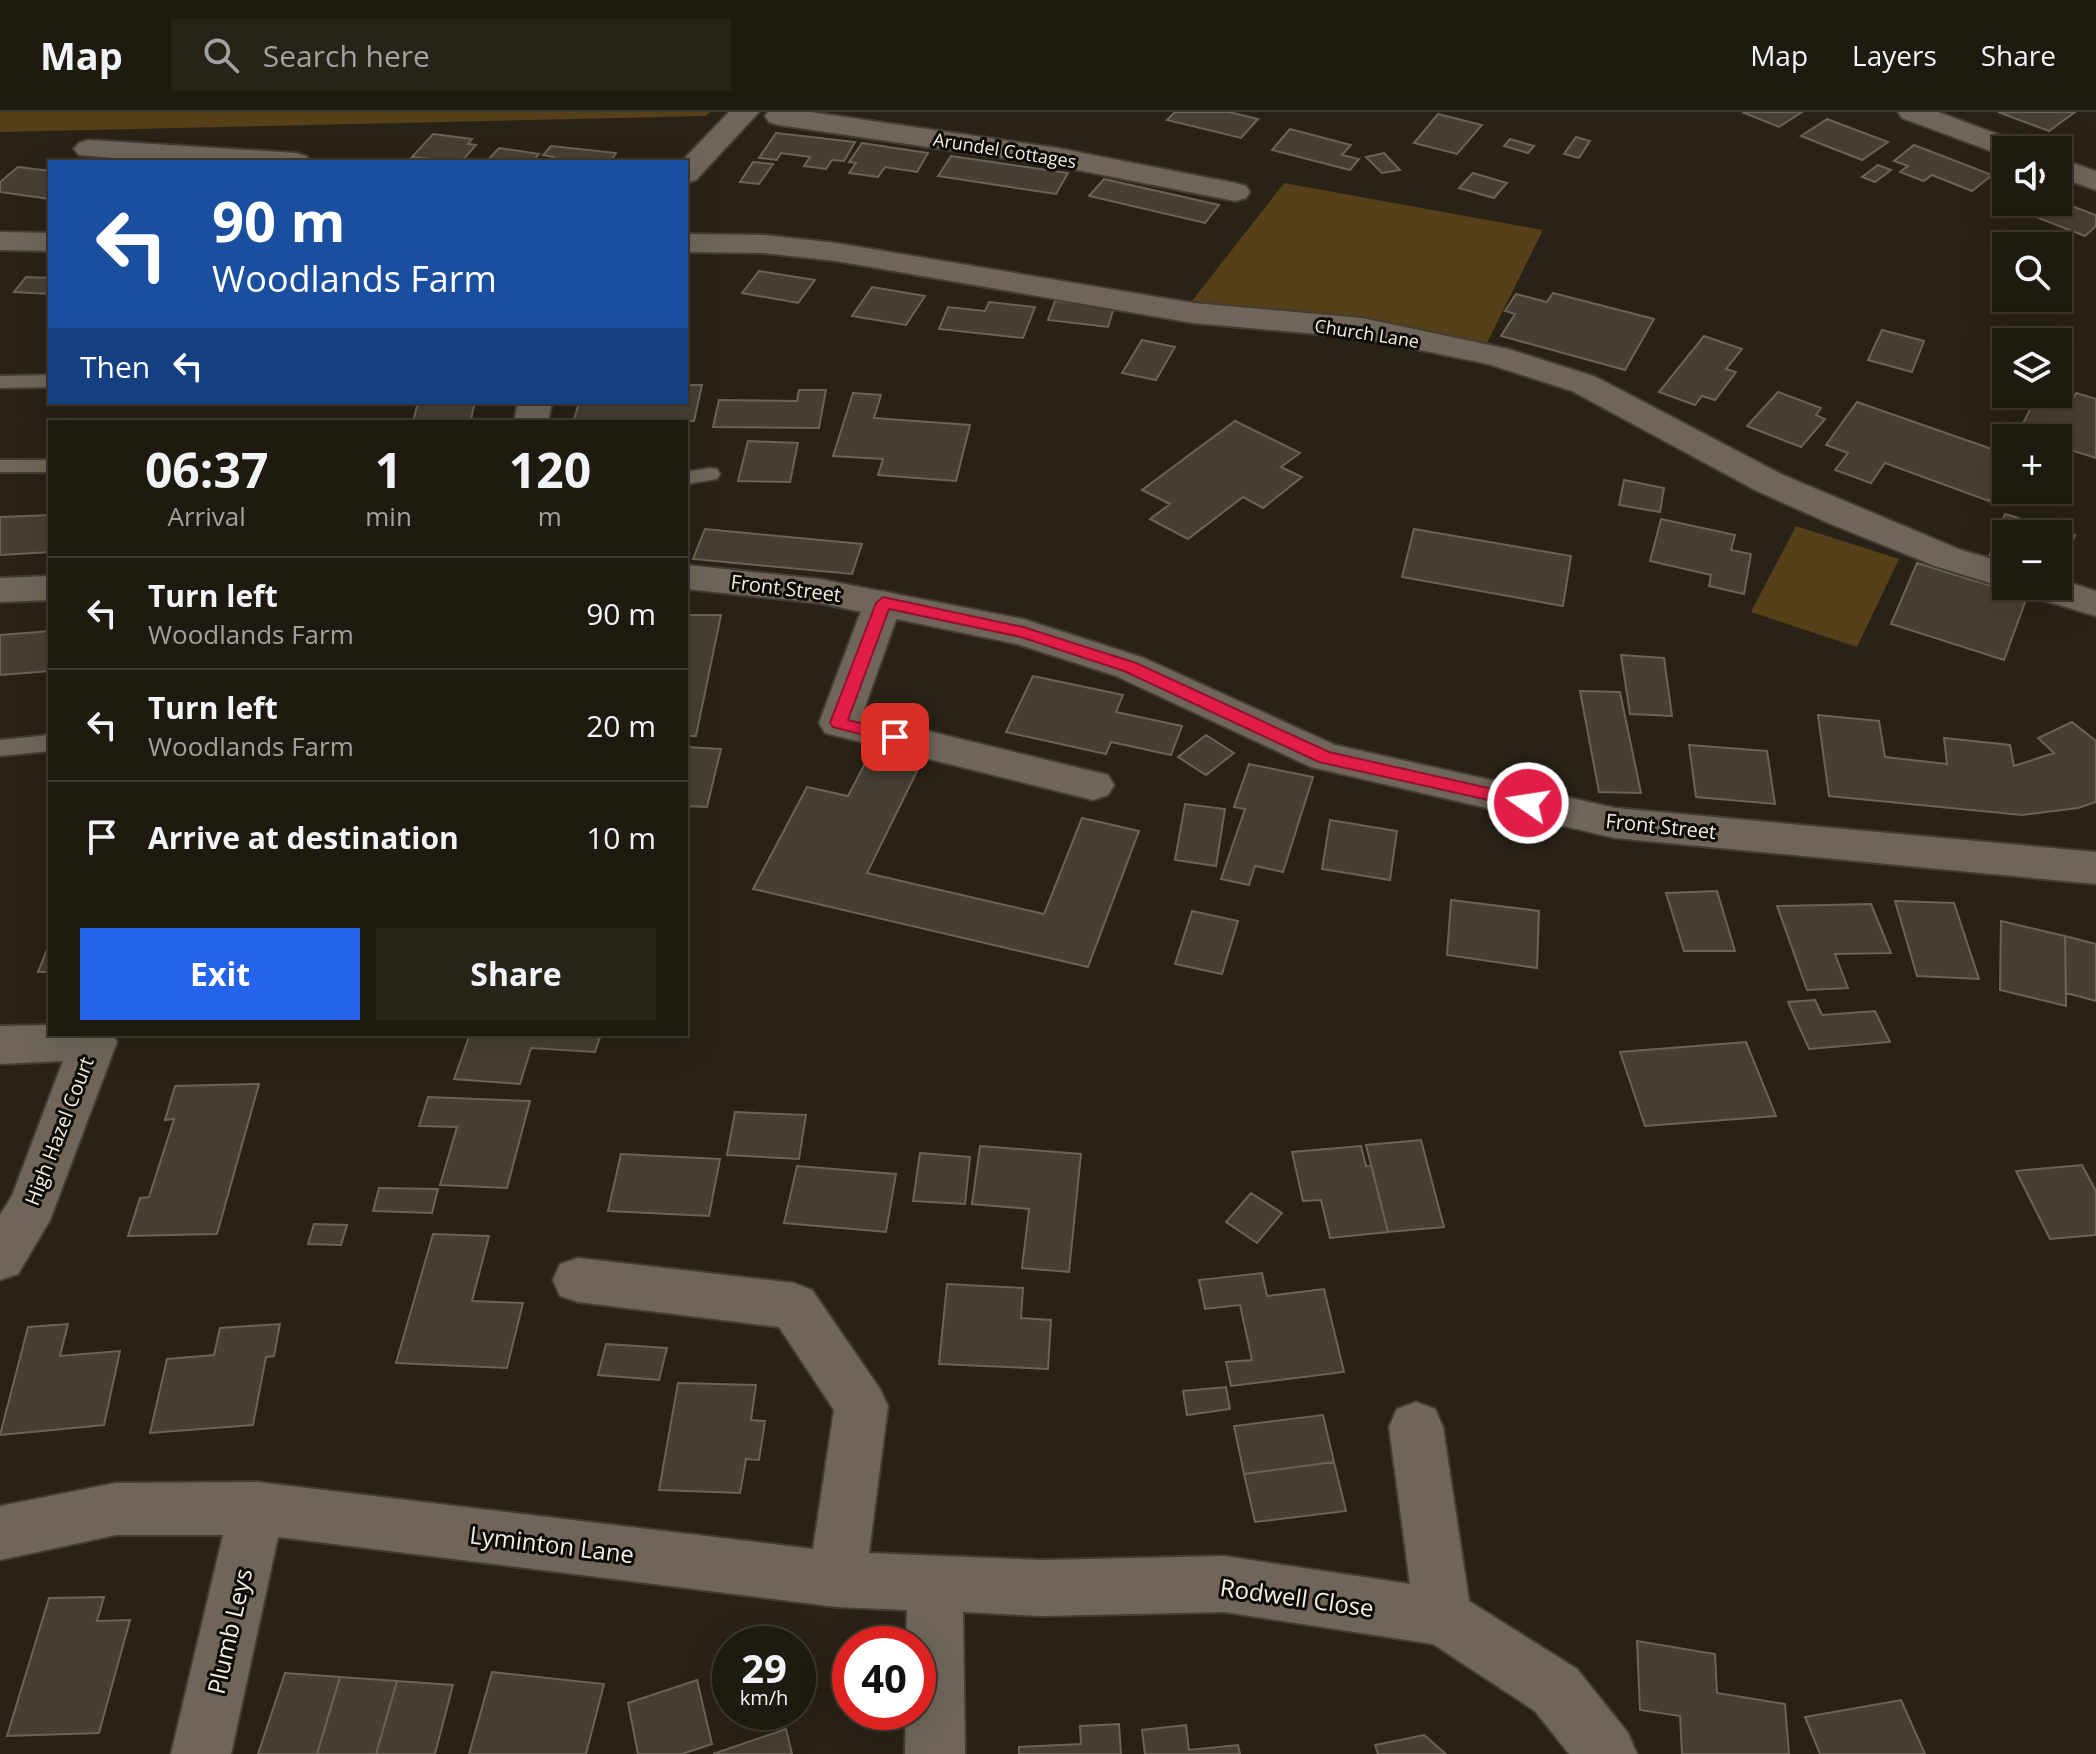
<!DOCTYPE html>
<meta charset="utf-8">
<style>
:root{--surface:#1f1a10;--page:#272319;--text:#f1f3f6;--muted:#a1a19f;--line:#3c3830;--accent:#2563eb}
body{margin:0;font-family:"Open Sans",sans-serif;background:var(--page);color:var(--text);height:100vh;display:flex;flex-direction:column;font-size:30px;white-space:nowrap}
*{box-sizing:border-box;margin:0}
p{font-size:26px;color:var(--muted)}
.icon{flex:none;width:44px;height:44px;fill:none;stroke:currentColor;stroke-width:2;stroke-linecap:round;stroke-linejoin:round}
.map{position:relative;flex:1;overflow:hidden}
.drawer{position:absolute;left:48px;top:308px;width:640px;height:616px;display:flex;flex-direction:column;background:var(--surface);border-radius:0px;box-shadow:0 8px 32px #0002,0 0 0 2px var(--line)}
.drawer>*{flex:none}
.top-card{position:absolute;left:48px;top:48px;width:640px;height:244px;border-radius:0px;box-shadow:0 8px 32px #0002,0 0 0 2px var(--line);background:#1a4fa0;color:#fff;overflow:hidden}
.fabs{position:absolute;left:1992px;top:24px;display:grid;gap:16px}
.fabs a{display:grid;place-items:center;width:80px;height:80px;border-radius:0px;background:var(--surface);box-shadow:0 8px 32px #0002,0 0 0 2px var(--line);font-size:40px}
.speed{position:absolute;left:712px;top:1514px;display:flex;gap:16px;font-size:40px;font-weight:700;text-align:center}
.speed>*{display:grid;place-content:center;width:104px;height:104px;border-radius:50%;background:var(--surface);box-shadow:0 8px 32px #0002,0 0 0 2px var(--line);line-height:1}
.speed small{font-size:20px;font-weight:400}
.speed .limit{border:12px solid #d22;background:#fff;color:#111}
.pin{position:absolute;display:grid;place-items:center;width:68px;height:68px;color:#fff;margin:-34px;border-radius:16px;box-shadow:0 4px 12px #0006}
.me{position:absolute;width:88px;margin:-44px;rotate:283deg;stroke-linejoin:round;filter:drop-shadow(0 0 6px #0008)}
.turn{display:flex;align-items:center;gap:28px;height:168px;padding:0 32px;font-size:36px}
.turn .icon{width:104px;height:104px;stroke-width:2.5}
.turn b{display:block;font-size:56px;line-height:68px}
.then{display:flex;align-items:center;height:76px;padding:0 32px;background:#0003;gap:16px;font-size:30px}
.eta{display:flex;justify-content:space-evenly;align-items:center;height:136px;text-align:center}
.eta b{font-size:48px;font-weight:700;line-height:56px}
.cta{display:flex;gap:16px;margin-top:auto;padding:16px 32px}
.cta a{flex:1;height:92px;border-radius:0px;background:var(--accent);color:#fff;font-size:32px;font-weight:700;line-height:92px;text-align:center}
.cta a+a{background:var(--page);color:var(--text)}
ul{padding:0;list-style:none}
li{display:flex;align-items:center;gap:24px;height:112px;padding:0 32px;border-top:2px solid var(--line)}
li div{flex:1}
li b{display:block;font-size:30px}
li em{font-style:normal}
header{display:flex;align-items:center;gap:48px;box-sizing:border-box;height:112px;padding:0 40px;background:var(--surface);border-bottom:2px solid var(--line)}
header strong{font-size:38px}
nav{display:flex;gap:44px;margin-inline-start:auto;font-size:28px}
.search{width:560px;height:72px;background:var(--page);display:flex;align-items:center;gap:20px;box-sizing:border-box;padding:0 28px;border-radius:0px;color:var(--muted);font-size:30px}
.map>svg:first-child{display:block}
</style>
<header>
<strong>Map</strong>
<div class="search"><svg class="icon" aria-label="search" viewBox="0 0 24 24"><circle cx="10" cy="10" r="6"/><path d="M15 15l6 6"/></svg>Search here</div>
<nav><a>Map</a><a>Layers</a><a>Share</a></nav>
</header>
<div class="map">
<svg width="2096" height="1642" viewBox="0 0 2096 1642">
<rect width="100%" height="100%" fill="#292216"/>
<path fill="#56401a" d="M0,0H710L706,4L0,20Z
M1284,71L1543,118L1485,235L1360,205L1329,207L1192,189Z
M1796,414L1899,447L1857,535L1751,500Z"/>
<path fill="#473f33" stroke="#6b6355" stroke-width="2" d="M1175,0H1229L1258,7L1241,26L1167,8Z
M1742,0H1802L1779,15Z
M1998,0H2075L2049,19Z
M1438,2L1482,13L1457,42L1414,31Z
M1827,7L1888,30L1862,48L1801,24Z
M1290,17L1351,33L1342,43L1359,47L1350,58L1272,38Z
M776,21L855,30L844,49L832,48L826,57L804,54L810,45L781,41L777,48L759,46Z
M433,22L472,27L468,32L476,33L461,50L412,45Z
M1576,25L1590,29L1579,46L1564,42Z
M1510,27L1534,34L1528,41L1504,34Z
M862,31L928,41L917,60L885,55L878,65L849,61L856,51L849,50Z
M1914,33L1992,63L1972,79L1932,63L1924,69L1900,60L1908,54L1894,49Z
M551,34L616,41L610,50H550L554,45L543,43Z
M499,36L539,42L532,50H486Z
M1384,41L1400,58L1382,61L1366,45Z
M951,44L1068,61L1056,82L938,64Z
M753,50L773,52L759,72L740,70Z
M1878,53L1891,58L1875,70L1862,65Z
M18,55L50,59V87L0,80V70Z
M1473,61L1507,71L1494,86L1459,76Z
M1104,67L1219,93L1205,111L1089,84Z
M2058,89L2096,103V114L2085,124L2005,93L2009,90Z
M759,159L815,168L798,191L742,181Z
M26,165L50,166V182L14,180Z
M872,175L925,184L906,213L852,204Z
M1553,181L1654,207L1625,258L1501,224L1515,202L1505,199L1516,182L1547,190Z
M1055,189L1114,195L1108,215L1048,208Z
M989,190L1035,195L1023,226L939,217L948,195L985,199Z
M1882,218L1924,229L1912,260L1868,248Z
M1704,224L1742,237L1726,257L1736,260L1715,288L1702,284L1695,293L1659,280Z
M1142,228L1175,235L1156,268L1122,261Z
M686,273H702L694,309L574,308L579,290H686Z
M799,278H826L819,316L713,315L719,288L797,289Z
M1778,280L1821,296L1816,303L1825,307L1801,335L1747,314Z
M853,281L881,283L874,306L970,313L956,369L878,363L883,347L833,344Z
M2076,281L2096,287V346L2058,334V326H2034L2018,321L2038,282H2058L2073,287Z
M418,290H475L471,307H478L477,310H413Z
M1857,290L2006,342V361L1989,389L1885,351L1871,371L1835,358L1848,341L1826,333Z
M1235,309L1300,341L1281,355L1302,365L1263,396L1243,385L1188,427L1150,407L1170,392L1142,378Z
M748,329L798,331L790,370L738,369Z
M1624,368L1664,376L1660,400L1619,393Z
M2005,402L2075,423L2067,447L2058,444V422H2006V450L1989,445Z
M50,403V440L0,443V405Z
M1661,407L1735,423L1731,438L1751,442L1744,482L1709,474L1711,463L1650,449Z
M705,417L862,432L852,462L693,447Z
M1414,417L1571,444L1563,494L1402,465Z
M1917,451L2027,485L2004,548L1891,512Z
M686,503H721L696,624H686Z
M50,519V559L0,563V523Z
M1621,543L1664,546L1672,604L1630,602Z
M1033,564L1123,583L1116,600L1182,614L1171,643L1111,630L1106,642L1006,620Z
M1580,579L1620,580L1641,681L1599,680Z
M1818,603L1879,609L1885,645L1947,652L1944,626L2010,633L2014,654L2054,641L2038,626L2072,610L2096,629V690L2078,696L2022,703L1829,684Z
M1206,623L1234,641L1206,663L1178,645Z
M1689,633L1767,639L1775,692L1696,685Z
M686,635L721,637L707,695L686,694Z
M871,640L921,651L867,761L1044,802L1082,706L1139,719L1088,855L753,777L807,675L848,684Z
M1249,652L1313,665L1283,760L1255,754L1249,773L1221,767L1245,697L1234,695Z
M1185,692L1225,697L1216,754L1175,748Z
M1330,708L1397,719L1390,768L1322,757Z
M1717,779L1735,839H1684L1666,781Z
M1451,788L1539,799L1537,856L1447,843Z
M1895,789L1954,791L1979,867L1917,864Z
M1871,792L1891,841L1835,842L1848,876L1807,878L1777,794Z
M1192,799L1238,809L1222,862L1175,852Z
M2001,809L2065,824L2066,894L2000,878Z
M2065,824L2096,832V889L2066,881Z
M50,830V860H38Z
M1815,888L1822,903L1875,899L1890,930L1809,937L1788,890Z
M470,922H601L595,940L531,936L520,972L454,967Z
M1746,930L1776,1004L1645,1014L1620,940Z
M259,972L217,1122L128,1124L140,1086L149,1085L174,1007L165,1008L175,974Z
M428,985L530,989L507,1076L440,1073L457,1015L419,1014Z
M735,1000L806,1003L799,1047L727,1043Z
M1421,1028L1444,1115L1388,1120L1366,1033Z
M980,1034L1081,1042L1069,1160L1022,1156L1029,1097L972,1092Z
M1361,1034L1366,1054L1371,1053L1388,1120L1330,1126L1321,1088L1303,1089L1292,1040Z
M920,1041L970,1045L965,1092L913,1089Z
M621,1042L720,1047L709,1104L608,1099Z
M2082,1053L2096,1079V1123L2050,1127L2016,1059Z
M797,1054L896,1062L886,1120L784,1111Z
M379,1076L438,1077L432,1101L373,1099Z
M1251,1081L1282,1101L1257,1131L1226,1110Z
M314,1112L347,1113L341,1133L308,1132Z
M433,1122L489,1124L472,1189L523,1191L507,1256L396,1251Z
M1262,1161L1267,1184L1324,1177L1344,1260L1231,1274L1226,1250L1252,1248L1240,1193L1205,1197L1199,1168Z
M947,1172L1023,1176L1021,1206L1051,1208L1048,1257L939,1252Z
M68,1212L60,1244L120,1239L104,1313L0,1323L28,1215Z
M280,1212L274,1244L266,1245L253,1313L150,1321L167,1247L214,1243L220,1216Z
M606,1232L667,1236L659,1268L598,1263Z
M678,1271L756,1273L751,1308L765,1309L759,1348L746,1347L740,1381L659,1378Z
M1226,1275L1230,1297L1187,1303L1183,1279Z
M1323,1303L1334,1350L1244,1362L1234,1314Z
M1334,1350L1346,1399L1255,1410L1244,1362Z
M104,1485L97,1509L130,1508L99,1621L7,1624L49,1486Z
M1637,1529L1715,1542L1717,1581L1785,1592L1789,1642H1682L1680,1604L1640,1598Z
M492,1560L604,1572L586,1642H469Z
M285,1561L340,1565L317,1642H258Z
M340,1565L397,1569L376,1642H317Z
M697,1568L712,1632L682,1642H638L628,1591Z
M397,1569L453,1573L435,1642H376Z
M1901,1588L1925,1642H1820L1805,1605Z
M1119,1612L1121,1642H1019V1635L1081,1632L1080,1614Z
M1186,1613L1189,1638L1238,1633L1240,1642H1145L1142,1618Z
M786,1617L792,1642H713Z
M1424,1623L1446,1642H1378L1375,1633Z"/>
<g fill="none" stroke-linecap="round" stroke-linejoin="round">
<defs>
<path id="lane" d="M50,263V275L0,276V264Z
M0,348H50V360H0Z
M710,356L717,357L720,362L717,367L686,372V360Z
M50,623V639L0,644V628Z"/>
<path id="street" d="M729,0H759L696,68L686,71V50H681Z
M768,0H810L1057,36L1235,71L1246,74L1250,80L1246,86L1235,89L1057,54L779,13L769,10L765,4Z
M1898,0H1938L2024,32L2029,38H2006L2004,44L1902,6Z
M89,28L296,41L306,44L311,50H157L79,43L74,37L79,31Z
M2058,46L2096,59V78L2058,65Z
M0,120L50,121V139L0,138Z
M686,122L764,123L836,131L1193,191L1362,206L1508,237L1596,265L1783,363L1961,438L2006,451V474H2014L2006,476L1935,454L1833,413L1757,379L1572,279L1488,252L1362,226L1193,211L836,149L764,141L686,140Z
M518,290H552L548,310H514Z
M2058,467L2096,479V504L2025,483L2019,474H2058Z
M883,479L896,482L902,491L862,603L1108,663L1114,673L1108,683L1093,688L825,621L819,611L864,491L870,482Z
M50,913V922H113L117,930L50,1108L18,1162L0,1168V1103L12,1084L63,949L0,952V914Z
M578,1146L794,1171L812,1178L880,1277L888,1294L869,1441L1042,1448L1224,1444L1410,1472L1389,1315L1397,1297L1416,1290L1435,1297L1443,1315L1469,1489L1577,1557L1628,1621L1637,1642H1569L1535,1599L1433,1532L1224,1500L1042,1504L963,1500L965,1642H905L906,1600H918V1532H906L907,1498L837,1495L278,1425L231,1642H171L223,1423H116L0,1448V1394L116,1371L257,1370L813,1437L834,1298L779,1215L578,1190L560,1184L553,1168L560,1152Z"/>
<path id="secondary" d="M686,453L819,467L1023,507L1144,546L1335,633L1615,696L2096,740V772L1615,726L1311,655L1116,564L1017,532L819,491L686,477Z
M50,464V488L0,490V466Z"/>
</defs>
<use href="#lane" stroke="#433d35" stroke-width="4"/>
<use href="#street" stroke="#433d35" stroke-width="4"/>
<use href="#secondary" stroke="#433d35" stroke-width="4"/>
<use href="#lane" fill="#6f6659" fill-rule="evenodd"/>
<use href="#street" fill="#6f6659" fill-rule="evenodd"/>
<use href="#secondary" fill="#6f6659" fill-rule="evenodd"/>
</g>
<path fill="#e11d48" stroke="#92132f" stroke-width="2" d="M883,485L1023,515L1136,551L1329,640L1528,685L1537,691L1528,697L1319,650L1124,559L1021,525L889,497L848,608L901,621L903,625L895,631L833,615L830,611L876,491Z"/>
<g text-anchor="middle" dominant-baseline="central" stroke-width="6" stroke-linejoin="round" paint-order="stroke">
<g font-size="18" fill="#f2ede5" stroke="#0f0c07">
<text transform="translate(1005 38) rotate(9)">Arundel Cottages</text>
<text transform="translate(1367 221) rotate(9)">Church Lane</text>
</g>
<g font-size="20" fill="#f2ede5" stroke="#0f0c07">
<text transform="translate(786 476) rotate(7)">Front Street</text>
<text transform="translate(1661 714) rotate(6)">Front Street</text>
<text transform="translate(59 1019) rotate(-69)">High Hazel Court</text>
</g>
<g font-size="24" fill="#f2ede5" stroke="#0f0c07">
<text transform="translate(552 1432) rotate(7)">Lyminton Lane</text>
<text transform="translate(1297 1485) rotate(8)">Rodwell Close</text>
<text transform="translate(229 1519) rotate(-77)">Plumb Leys</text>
</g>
</g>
</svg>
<div class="fabs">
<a><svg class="icon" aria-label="sound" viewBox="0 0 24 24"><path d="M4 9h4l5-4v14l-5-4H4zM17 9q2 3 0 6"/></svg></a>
<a><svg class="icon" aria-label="search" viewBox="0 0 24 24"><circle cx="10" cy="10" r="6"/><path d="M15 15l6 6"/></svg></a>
<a><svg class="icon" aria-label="layers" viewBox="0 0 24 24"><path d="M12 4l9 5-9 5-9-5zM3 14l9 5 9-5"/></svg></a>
<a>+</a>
<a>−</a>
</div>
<div class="speed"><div>29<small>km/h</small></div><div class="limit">40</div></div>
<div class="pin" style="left:895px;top:625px;background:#d93025"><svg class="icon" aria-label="arrive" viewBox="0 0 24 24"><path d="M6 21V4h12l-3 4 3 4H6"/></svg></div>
<svg class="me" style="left:1528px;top:691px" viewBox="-20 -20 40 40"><circle r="17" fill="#e11d48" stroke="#fff" stroke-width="3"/><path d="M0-11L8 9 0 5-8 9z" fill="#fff"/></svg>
<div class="top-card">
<div class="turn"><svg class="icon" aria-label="left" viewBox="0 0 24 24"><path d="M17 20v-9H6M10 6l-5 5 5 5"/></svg><div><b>90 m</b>Woodlands Farm</div></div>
<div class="then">Then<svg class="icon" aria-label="left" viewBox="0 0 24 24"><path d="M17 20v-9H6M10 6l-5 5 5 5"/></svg></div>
</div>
<section class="drawer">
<div class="eta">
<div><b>06:37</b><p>Arrival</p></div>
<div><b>1</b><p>min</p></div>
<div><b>120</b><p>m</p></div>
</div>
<ul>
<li><svg class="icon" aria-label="left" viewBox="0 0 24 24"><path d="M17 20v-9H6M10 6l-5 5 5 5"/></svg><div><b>Turn left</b><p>Woodlands Farm</p></div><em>90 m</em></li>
<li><svg class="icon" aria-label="left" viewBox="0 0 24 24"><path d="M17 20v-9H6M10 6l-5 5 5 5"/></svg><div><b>Turn left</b><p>Woodlands Farm</p></div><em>20 m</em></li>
<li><svg class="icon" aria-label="arrive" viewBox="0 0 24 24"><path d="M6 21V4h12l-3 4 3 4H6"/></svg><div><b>Arrive at destination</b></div><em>10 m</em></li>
</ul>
<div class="cta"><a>Exit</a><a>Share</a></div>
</section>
</div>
